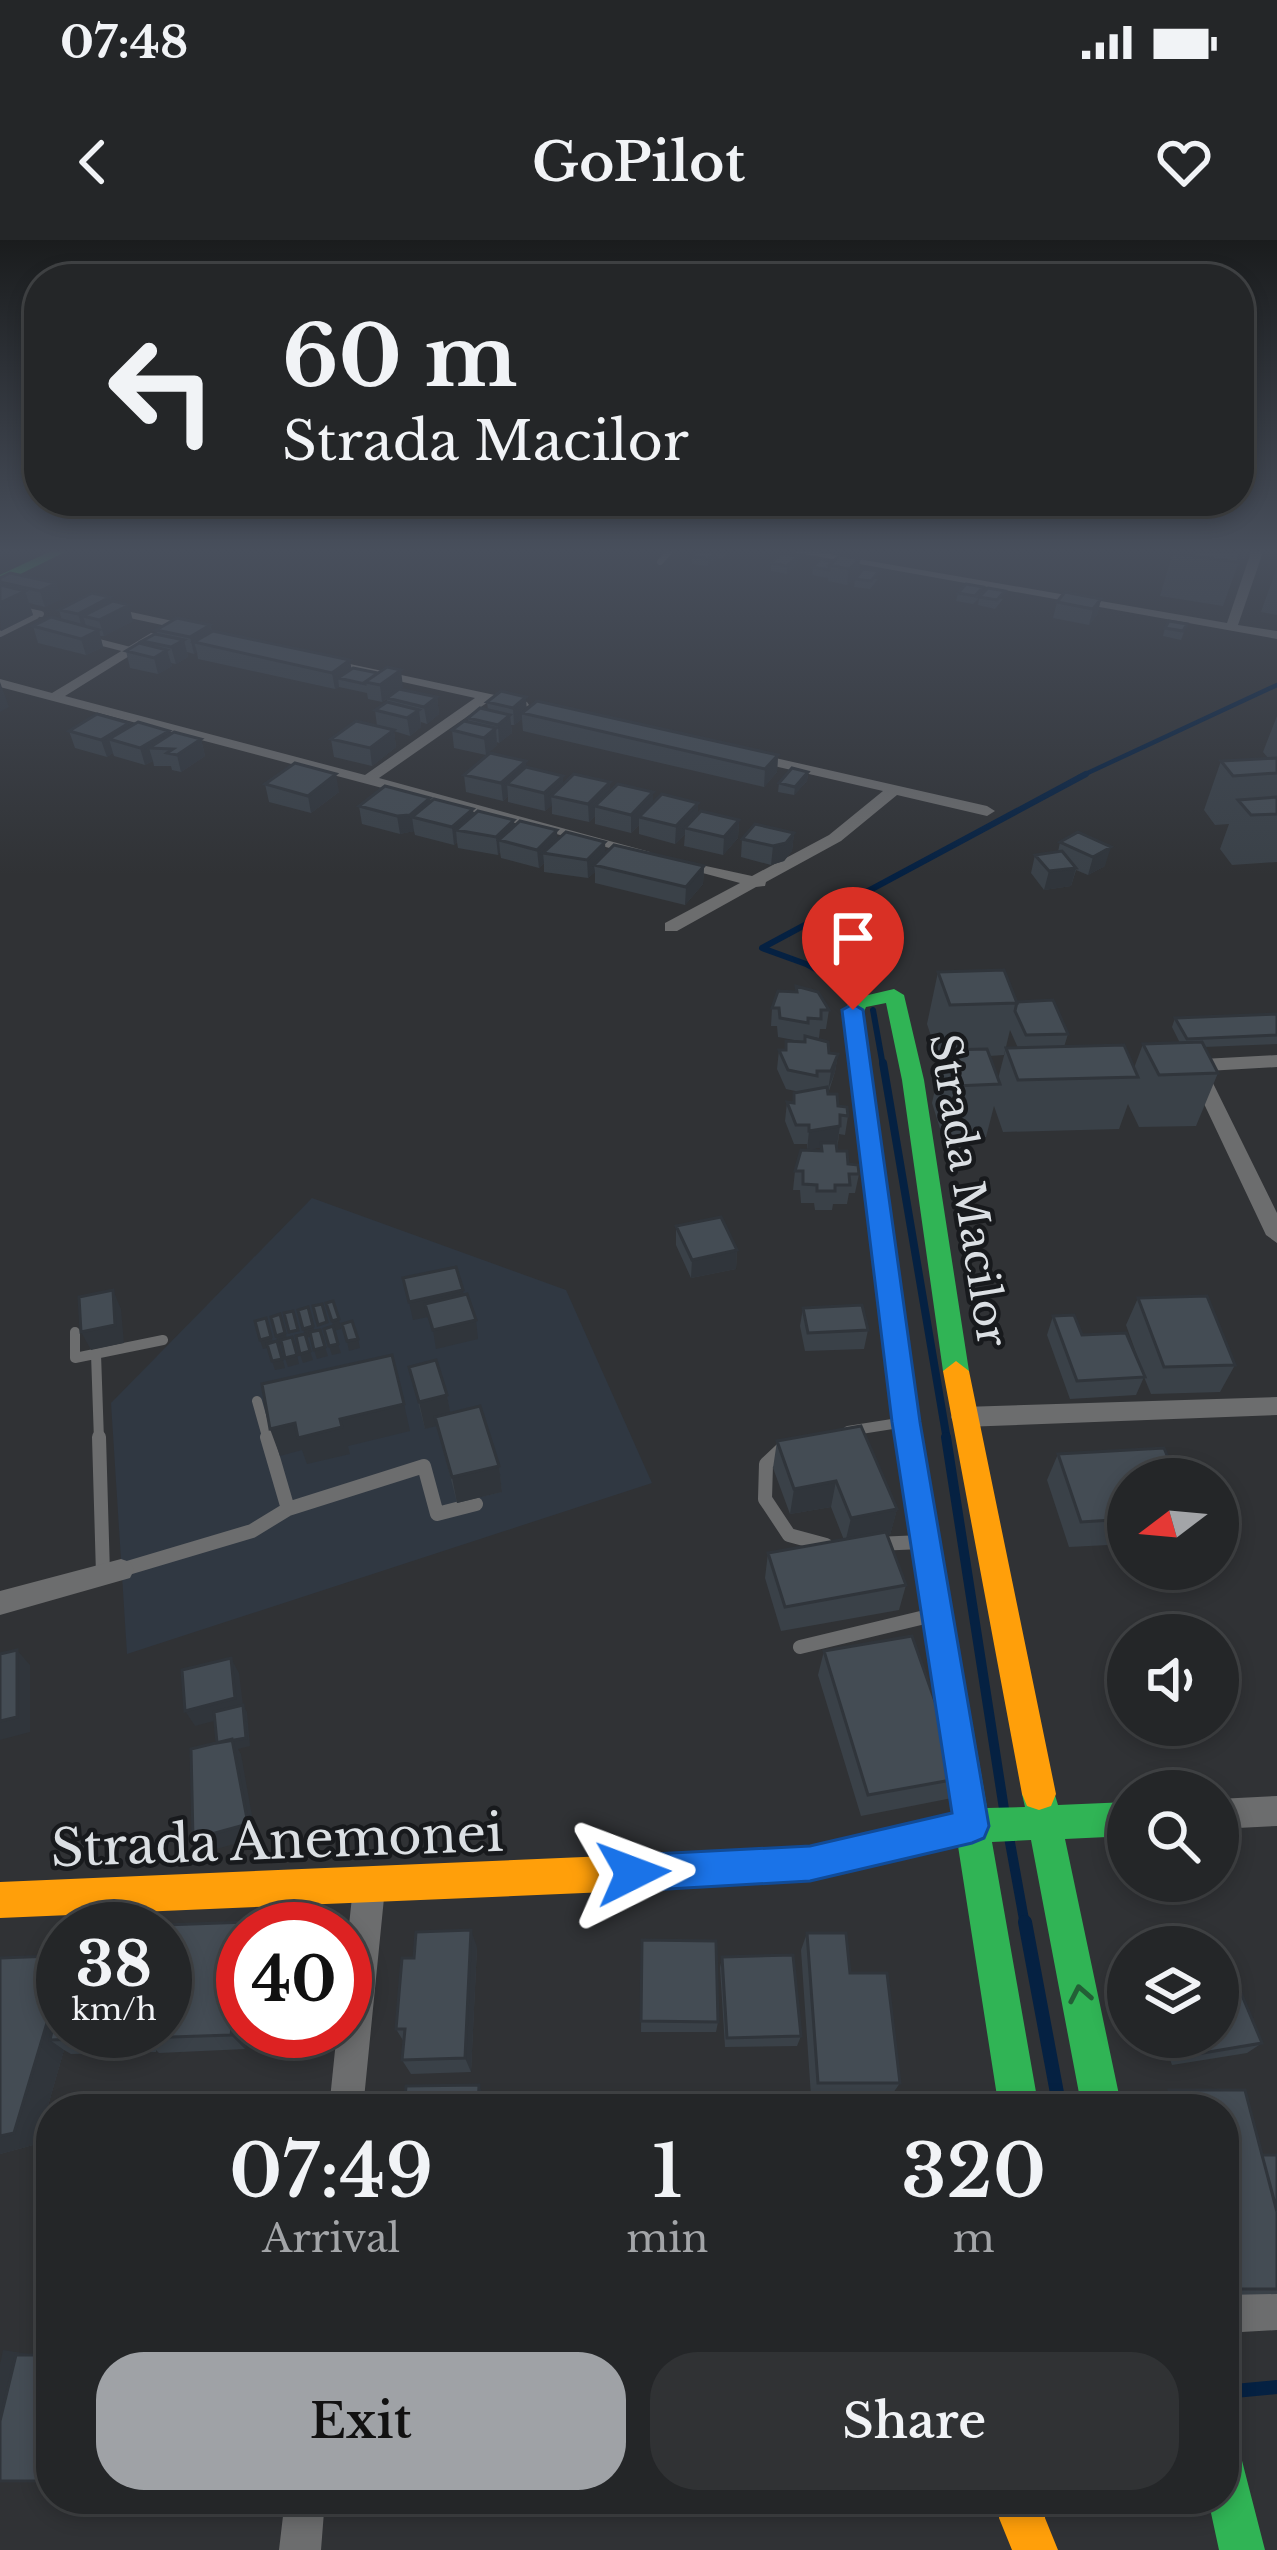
<!DOCTYPE html>
<style>
:root{--surface:#242628;--page:#303234;--text:#f1f3f6;--muted:#a3a5a8;--line:#414345;--accent:#9fa2a6}
body{margin:0;font-family:"Libre Baskerville",serif;background:var(--page);color:var(--text);height:100vh;display:flex;flex-direction:column;font-size:45px;white-space:nowrap}
*{box-sizing:border-box;margin:0}
p{font-size:39px;color:var(--muted)}
.icon{flex:none;width:66px;height:66px;fill:none;stroke:currentColor;stroke-width:2;stroke-linecap:round;stroke-linejoin:round}
.map{position:relative;flex:1;overflow:hidden}
.sheet{position:absolute;left:36px;top:1854px;width:1203px;height:420px;display:flex;flex-direction:column;background:var(--surface);border-radius:48px;box-shadow:0 6px 18px #0003,0 0 0 3px var(--line)}
.sheet>*{flex:none}
.hud{position:absolute;left:24px;top:24px;width:1230px;height:252px;border-radius:48px;box-shadow:0 6px 18px #0003,0 0 0 3px var(--line);background:#242628;color:var(--text);overflow:hidden}
.needle{width:78px;rotate:254deg}
.controls{position:absolute;left:1107px;top:1218px;display:grid;gap:24px}
.controls a{display:grid;place-items:center;width:132px;height:132px;border-radius:50%;background:var(--surface);box-shadow:0 6px 18px #0003,0 0 0 3px var(--line);font-size:60px}
.speed{position:absolute;left:36px;top:1662px;display:flex;gap:24px;font-size:60px;font-weight:700;text-align:center}
.speed>*{display:grid;place-content:center;width:156px;height:156px;border-radius:50%;background:var(--surface);box-shadow:0 6px 18px #0003,0 0 0 3px var(--line);line-height:1}
.speed small{font-size:30px;font-weight:400}
.speed .limit{border:18px solid #d22;background:#fff;color:#111}
.pin{position:absolute;display:grid;place-items:center;width:102px;height:102px;color:#fff;margin:-123px -51px;border-radius:50% 50% 50% 0;rotate:-45deg;box-shadow:0 0 12px #0007}
.pin .icon{rotate:45deg}
.me{position:absolute;width:132px;margin:-66px;rotate:87deg;stroke-linejoin:round;filter:drop-shadow(0 0 9px #0008)}
.turn{display:flex;align-items:center;gap:42px;height:252px;padding:0 60px;font-size:54px}
.turn .icon{width:156px;height:156px;stroke-width:2.5}
.turn b{display:block;font-size:84px;line-height:102px}
.eta{display:flex;justify-content:space-evenly;align-items:center;height:204px;text-align:center}
.eta b{font-size:72px;font-weight:600;line-height:84px}
.primary-button{display:flex;gap:24px;margin-top:auto;padding:24px 60px}
.primary-button a{flex:1;height:138px;border-radius:48px;background:var(--accent);color:#111;font-size:48px;font-weight:600;line-height:138px;text-align:center}
.primary-button a+a{background:var(--page);color:var(--text)}
.status{display:flex;justify-content:space-between;align-items:center;height:84px;padding:0 60px;background:var(--surface);direction:ltr}
.status svg{height:33px;fill:currentColor}
header{display:flex;justify-content:space-between;align-items:center;height:156px;padding:0 60px;background:var(--surface);font-size:54px;font-weight:600}
.map>svg:first-child{display:block}
</style>
<div class="status"><b>07:48</b><svg viewBox="0 0 49 12"><path d="M0 12V9h3v3zM5 12V6h3v6zM10 12V3h3v9zM15 12V0h3v12zM26 1h20v11H26zM47 4h2v5h-2z"/></svg></div>
<header><svg class="icon" aria-label="back" viewBox="0 0 24 24"><path d="M15 5l-7 7 7 7"/></svg>GoPilot<svg class="icon" aria-label="heart" viewBox="0 0 24 24"><path d="M12 20l-8-8c-3-5 5-10 8-4 3-6 11-1 8 4z"/></svg></header>
<div class="map">
<svg width="1277" height="2310" viewBox="0 0 1277 2310">
<rect width="100%" height="100%" fill="#303235"/>
<path fill="#303842" d="M312,958L566,1050L652,1243L127,1414L111,1163Z"/>
<g fill="none" stroke-linecap="round" stroke-linejoin="round">
<path stroke="#052142" stroke-width="4.5" d="M1079,537L1277,445"/>
<path stroke="#052142" stroke-width="6" d="M862,755L806,724L762,708L1086,534
M873,770L883,826"/>
<path stroke="#052142" stroke-width="8" d="M883,823L947,1200"/>
<path stroke="#052142" stroke-width="10" d="M946,1197L1004,1569
M1009,1597L1025,1685"/>
<path stroke="#052142" stroke-width="14" d="M1025,1682L1060,1869
M1224,2152L1277,2147"/>
<path stroke="#6c6d6e" stroke-width="6" d="M660,322L669,312
M0,365L41,374
M121,373L172,384
M0,394L36,376
M91,400L130,410"/>
<path stroke="#6c6d6e" stroke-width="10" d="M75,1092V1118L163,1100
M96,1114L99,1200
M257,1161L268,1200
M848,1191L905,1182"/>
<path stroke="#6c6d6e" stroke-width="14" d="M99,1197L103,1334
M783,1208L766,1224L765,1259L789,1295L826,1305
M288,1269L424,1226L437,1274L476,1264
M876,1304L922,1302
M121,1330L252,1291L288,1269L267,1197
M800,1407L929,1376"/>
<path fill="#6c6d6e" fill-rule="evenodd" d="M793,312H818L1227,383L1251,312H1263L1238,385L1277,391V399Z
M151,393L155,394V400L65,456L365,535L475,458L317,423V417L527,462L529,465L522,469L488,462L379,538L650,612L636,615L0,447V439L52,453Z
M749,512L987,566L995,571L987,576L897,555L841,601L766,642L765,646L756,647L677,691H665V683L740,643L669,624V618L752,636L829,595L883,551L744,519L742,516Z
M1277,815V827L1207,831L1277,973V1003L1266,995L1189,832L1174,826L1184,820Z
M1277,1157V1175L963,1187L954,1184L951,1177L954,1170L963,1167Z
M121,1319L130,1322L134,1330L130,1338L0,1375V1351Z
M1277,1556V1586L1218,1589V1559Z
M369,1632L380,1637L385,1648L363,1869H329L337,1791H345V1722L353,1648L358,1637Z
M1277,2052V2090L1224,2093V2055Z
M285,2259H325L321,2310H279Z"/>
<path fill="#30b455" fill-rule="evenodd" d="M49,312H65L0,344V335Z
M894,749L904,755L924,840L969,1131L956,1141L943,1131L902,840L886,763L866,767L862,776L920,1182L987,1568L1025,1567L1022,1554L1027,1542L1039,1538L1051,1542L1058,1565L1128,1562V1596L1065,1599L1122,1869H1082L1031,1600L992,1602L1039,1869H999L958,1606L810,1640L607,1652L595,1646L589,1634L595,1622L607,1616L810,1606L953,1573L892,1182L842,776L851,759Z
M1224,2206L1240,2213L1265,2310H1219L1208,2259H1224Z"/>
<path fill="#ff9f0a" fill-rule="evenodd" d="M956,1121L969,1131L1056,1554L1051,1566L1039,1570L1027,1566L1022,1554L943,1131Z
M607,1616L619,1622L625,1634L619,1646L607,1652L0,1678V1642Z
M1000,2259H1046L1045,2278L1058,2310H1012L999,2278Z"/>
</g>
<path fill="#3a4148" fill-rule="evenodd" d="M697,312H729L722,318L716,317V320L708,326L692,324V316Z
M1248,312L1245,319H1240L1223,366L1160,356L1173,312Z
M798,316L797,324L787,334L771,331V323Z
M860,319L858,334L847,345L828,341V338L812,335L813,327L833,322Z
M1277,327V375L1261,372Z
M10,333L56,343L61,359L45,367L29,363L33,375L1,391L0,338Z
M855,339H878L870,349L854,347Z
M958,353L982,355L1003,359L995,369L978,365L979,358L973,364L956,361Z
M110,357L111,361L133,381L104,396H100L103,407L86,415L38,403L33,386L62,381L59,370Z
M1101,359L1097,375L1089,385L1053,378L1057,362Z
M1187,384L1181,400L1163,396L1165,388Z
M210,385L212,391L352,429L403,447L400,449L437,457L439,474L427,484L421,482V487L410,496L394,491L396,507L372,526L334,517L331,499L377,486L375,470L387,462V459L382,462L368,459L367,453L339,447L335,449L198,419L197,412L194,414L187,412L188,417L176,424L171,423L172,426L158,434L130,428L126,411L144,404L142,401L157,394L156,390Z
M487,462L778,515L777,532L764,547L523,491L522,479L514,485H511L512,493L499,503L497,502V505L486,515L454,508L452,490L468,482V478L488,470Z
M1277,476V622L1232,625L1220,609L1229,584L1215,585L1204,570L1221,521L1269,519L1263,512Z
M129,483L130,486L170,495L201,499L205,516L181,532L172,530L171,526H154L153,521L145,525L114,516L113,513L107,517L75,508L69,491Z
M526,521V528L563,536V544L610,551L698,574L739,580L738,598L723,615L684,606L685,594L675,604L639,594V585L631,593L595,584V576L589,582L552,574V565L545,571L508,562V556L503,561L466,552L464,535Z
M808,532L807,541L794,555L778,552L779,543Z
M265,544L339,552L311,573L269,562Z
M431,562L473,575L514,580V586L606,613L704,626L703,644L685,665L595,643V632L588,638L544,632V623L539,628L501,618L500,612L498,615L458,608L457,602L454,605L415,595L414,591L400,594L362,584L359,566Z
M1078,592L1105,626L1088,635L1076,630L1071,646L1044,650L1031,633L1035,615L1058,612L1060,602Z
M794,593L792,611L784,621L771,625L741,617L742,599Z
M938,732L1017,762L1068,794L1064,807L1134,828L1143,804L1180,803L1172,787L1175,778L1277,774V804L1204,807L1218,833L1196,886L1139,887L1128,864L1119,889L1003,892L994,866L986,897L943,898L932,863L942,817H938L927,784ZM1010,790L1018,808H1006L998,839L989,816L1004,815Z
M796,746L829,770L826,789H820L819,798L811,797L829,813L838,814L835,832L828,854L848,876L845,895L839,894L837,911L859,934L855,953H849L847,964H833L832,970H815L814,963H801L800,950H793L795,931L820,911L821,907L807,910V904H794L785,881L787,862L793,863L794,853L800,852L786,849L777,829L779,810H785L786,801L804,802L778,797L777,786H771L772,768L796,752Z
M676,986L737,1010L736,1029L691,1038L676,1005Z
M1138,1058L1235,1125L1220,1152L1151,1154L1144,1137L1136,1155L1070,1159L1047,1095L1053,1076L1144,1135L1126,1085Z
M803,1068L868,1090L864,1109L805,1111L800,1086Z
M409,1127L447,1155L450,1173L499,1226L502,1252L457,1263L437,1185L425,1189Z
M777,1201L897,1269L890,1295H888L906,1345L899,1370L781,1391L765,1338L768,1313L844,1300L831,1267L790,1274L773,1228Z
M1058,1214L1128,1239V1304L1069,1307L1047,1240Z
M824,1411L962,1538L952,1558L861,1576L818,1435Z
M161,1684L243,1791H318L317,1801L254,1804L247,1796L245,1809L159,1813L156,1810V1812L71,1814L64,1810L37,1904L0,1914V1718L52,1716L63,1725V1791Z
M807,1693L850,1733L900,1843L891,1856H811L801,1710Z
M642,1700L718,1782L716,1792H641Z
M477,1707L471,1832L411,1834L402,1820L404,1802L396,1789L414,1718Z
M722,1717L801,1796L797,1806L725,1807L720,1728Z
M1162,1797H1218L1262,1803L1247,1813L1172,1825Z
M1169,1850H1245L1262,1915H1277V2054L1224,2055V1869H1151L1150,1863Z"/>
<path fill="#30353b" d="M716,312V320L708,326L709,319Z
M798,316L797,324L787,334V326Z
M860,319L858,334L847,345L849,329Z
M56,343L61,359L45,367L40,351Z
M25,351L33,375L1,391L0,363Z
M110,357L114,372L129,365L133,381L104,396L99,380L83,376L87,389L83,391L78,374Z
M1101,359L1097,375L1089,385L1093,369Z
M210,385L214,401L194,402L197,412L194,414L190,397Z
M99,390L103,407L86,415L81,399Z
M184,400L188,417L176,424L171,407Z
M167,410L172,426L158,434L154,418Z
M350,420L353,437L338,438L339,447L335,449L332,433Z
M401,430L403,447L382,462L380,445Z
M0,442L9,467L0,472Z
M437,457L439,474L427,484L424,467Z
M526,457L527,474L522,473V479L514,485L513,468Z
M419,470L421,487L410,496L407,478Z
M510,475L512,493L499,503L498,485Z
M129,483L134,500L109,499L113,513L107,517L101,500Z
M496,488L497,505L486,515L484,498Z
M394,490L396,507L372,526L370,508Z
M169,491L173,508H149L153,521L145,525L140,508Z
M201,499L205,516L181,532L177,515Z
M778,515L777,532L764,547L765,529Z
M526,521L527,539L507,544L508,556L503,561L501,543Z
M808,532L807,541L794,555L795,547Z
M336,534L339,552L311,573L308,556Z
M563,536L564,554L551,556L552,565L545,571L544,553Z
M610,542V559L595,566V576L589,582L588,564Z
M653,552V570L639,577V585L631,593V575Z
M430,558L432,576L412,577L414,591L400,594L397,576Z
M698,563V580L685,588V594L675,604L676,586Z
M473,569L475,587L456,590L457,602L454,605L452,587Z
M514,580L515,598L499,600L500,612L498,615L496,597Z
M739,580L738,598L723,615L724,597Z
M557,590L558,608L543,613L544,623L539,628L537,610Z
M794,593L792,611L784,621L771,625L773,606Z
M605,602L606,620L594,625L595,632L588,638L587,620Z
M1111,607L1105,626L1088,635L1093,617Z
M704,626L703,644L685,665L686,647Z
M1076,628L1071,646L1044,650L1049,631Z
M838,814L835,832L828,850L831,831Z
M840,886L837,905L807,910L809,891Z
M737,1010L736,1029L691,1038L692,1020Z
M113,1050L121,1069L124,1103L91,1110L81,1092Z
M463,1050L465,1069L425,1064L428,1077L413,1080L409,1062Z
M280,1074L288,1102L279,1105L285,1128L275,1130L272,1121L282,1119L276,1096Z
M266,1078L274,1106L263,1109L260,1100Z
M339,1079L341,1089L334,1091L332,1081Z
M476,1080L478,1099L436,1109L433,1090Z
M313,1086L316,1095L306,1098L303,1089Z
M358,1099L360,1108L349,1111L347,1101Z
M338,1104L341,1113L332,1115L329,1106Z
M325,1107L328,1116L317,1119L314,1110Z
M310,1111L313,1120L303,1123L300,1114Z
M297,1115L299,1124L288,1127L285,1118Z
M447,1155L452,1182L425,1189L419,1162Z
M404,1164L410,1191L348,1206L350,1214L307,1224L302,1210L280,1216L270,1189L295,1183L340,1179Z
M499,1226L502,1252L457,1263L452,1237Z
M836,1241L831,1267L790,1274L794,1249Z
M897,1269L890,1295L845,1303L851,1278Z
M17,1410L30,1425V1492L0,1500V1481Z
M231,1418L239,1433L244,1473L195,1486L185,1471Z
M243,1465L247,1472L250,1506L238,1509L241,1514L256,1598L202,1613L193,1599Z
M471,1690L477,1707L471,1832L465,1818Z
M243,1715V1791H248L245,1794L247,1796L245,1809L231,1795Z
M52,1716L63,1725V1791L50,1800L64,1810L37,1904L0,1914V1896Z
M479,1845L483,1854L482,1869H478Z
M3,2110L29,2114L0,2238V2124Z"/>
<path fill="#444c54" stroke="#30353b" stroke-width="3" d="M697,312H716L709,319L692,316Z
M1235,312L1241,313L1237,322L1173,313Z
M782,313L798,316L787,326L771,323Z
M840,315L860,319L849,329L829,325Z
M821,319L833,322L829,325V330L813,327Z
M863,329L879,331L871,341L855,339Z
M10,333L56,343L40,351L0,342V338Z
M966,344L983,347L975,356L958,353Z
M0,345L25,351L0,363Z
M988,348L1005,351L997,360L979,357Z
M1065,352L1101,359L1093,369L1057,362Z
M92,353L110,357L78,374L59,370Z
M113,361L129,365L99,380L83,376Z
M51,377L99,390L81,399L33,386Z
M177,378L210,385L190,397L156,390Z
M1169,381L1187,384L1183,391L1165,388Z
M213,391L350,420L332,433L194,402Z
M155,394L184,400L171,407L142,401Z
M139,403L167,410L154,418L126,411Z
M387,427L401,430L380,445L365,442Z
M353,428L378,433L365,442V444L338,438Z
M399,449L437,457L424,467L387,458Z
M501,451L526,457L513,468L487,462Z
M537,461L778,515L765,529L522,473Z
M387,462L419,470L407,478L375,470Z
M480,468L510,475L498,485L468,478Z
M97,474L129,483L101,500L69,491Z
M356,481L394,490L370,508L331,499Z
M464,481L496,488L484,498L452,490Z
M138,482L169,491L140,508L109,499Z
M174,492L201,499L177,515L167,513L173,509L149,508Z
M490,513L526,521L501,543L464,535Z
M1277,518V533L1233,536L1221,521Z
M295,523L336,534L308,556L265,544Z
M526,527L563,536L544,553L507,544Z
M792,528L808,532L795,547L779,543Z
M574,534L610,542L588,564L551,556Z
M618,544L653,552L631,575L595,566Z
M385,546L430,558L410,575L397,576L359,566Z
M662,554L698,563L676,586L639,577Z
M1277,557V574L1251,575L1238,560Z
M434,559L473,569L452,587L412,577Z
M478,571L514,580L496,597L456,590Z
M701,571L739,580L724,597L685,588Z
M520,581L557,590L537,610L499,600Z
M755,584L794,593L786,603L773,606L742,599Z
M566,592L605,602L587,620L543,613Z
M1078,592L1111,607L1093,617L1060,602Z
M614,605L704,626L686,647L594,625Z
M1062,611L1076,628L1049,631L1035,615Z
M1004,730L1017,763L950,765L938,732Z
M796,746L818,752L829,770H821V779L808,778V783L780,778L779,768H772L778,751L797,752Z
M1053,760L1068,794L1026,795L1015,771L1017,762Z
M1277,774V795L1187,799L1175,778Z
M805,796L828,802L829,813L838,814L831,831H817V836L788,830L779,810H786V801L805,802Z
M1202,802L1218,833L1159,835L1143,804Z
M1124,805L1138,837L1018,840L1006,808Z
M987,809L1000,844L955,846L944,810Z
M827,847L828,854H837L838,866L847,867L848,876L840,875V886L809,891V885H796L787,862L794,863V853Z
M821,903H836L837,911H847L848,924L858,925L859,934H849L850,945H835V951H817V945L803,944V931H795L801,910L822,911Z
M721,977L737,1010L692,1020L676,986Z
M456,1027L463,1050L409,1062L403,1038Z
M113,1050L115,1085L81,1092L79,1057Z
M467,1054L476,1080L433,1090L425,1064Z
M1207,1056L1235,1125L1164,1127L1138,1058Z
M333,1061L339,1079L332,1081L326,1063Z
M322,1064L327,1082L318,1085L313,1066Z
M862,1065L868,1090L808,1093L803,1068Z
M308,1067L313,1086L303,1089L298,1070Z
M293,1071L298,1090L289,1092L284,1073Z
M280,1074L285,1093L276,1096L271,1077Z
M1074,1075L1082,1095L1126,1093L1145,1137L1077,1141L1053,1076Z
M266,1078L271,1097L260,1100L255,1081Z
M352,1081L358,1099L347,1101L342,1084Z
M333,1086L338,1104L329,1106L324,1089Z
M320,1090L325,1107L314,1110L310,1092Z
M305,1094L310,1111L300,1114L296,1096Z
M292,1097L297,1115L285,1118L281,1100Z
M277,1101L282,1119L272,1121L267,1104Z
M392,1115L404,1164L340,1179L342,1187L298,1198L295,1183L270,1189L262,1144Z
M436,1120L447,1155L419,1162L409,1127Z
M480,1166L499,1226L452,1237L435,1177Z
M861,1186L897,1269L851,1278L836,1241L794,1249L777,1201Z
M1164,1208L1177,1239H1128V1279L1081,1282L1058,1214Z
M886,1292L906,1345L785,1367L768,1313Z
M912,1396L962,1538L868,1555L824,1411Z
M17,1410V1477L0,1481V1414Z
M231,1418L235,1458L185,1471L182,1430Z
M243,1465L246,1498L217,1503L214,1472Z
M232,1499L248,1584L193,1599L191,1509Z
M248,1682L247,1689H243V1715L231,1795L142,1798L143,1791H165L164,1685Z
M161,1684L160,1689H75L76,1686Z
M471,1690L465,1818L402,1820L405,1789H396L402,1718H414L416,1692Z
M807,1693H846L850,1733H887L900,1843H818Z
M642,1700L716,1701L718,1782L641,1781Z
M793,1715L801,1796L727,1798L722,1717Z
M52,1716L61,1736L14,1893L0,1896V1718Z
M1233,1734L1262,1803L1185,1816L1178,1797H1218V1736Z
M63,1743V1791H140L138,1797L50,1800Z
M245,1791H309L245,1794Z
M479,1845L478,1869H404L406,1846Z
M1169,1850H1245L1277,1972V2049H1224V1869H1173Z
M1262,1915H1277V1971L1269,1941Z
M16,2115H51V2241H0V2181Z"/>
<defs><path id="oneway-chevron" d="M-2-3.5L2.5 0L-2 3.5" fill="none" stroke-width="1.6" stroke-linecap="round" stroke-linejoin="round" transform="scale(3)"/></defs>
<use stroke="#235f36" href="#oneway-chevron" transform="translate(1080 1754) rotate(-101)"/>
<linearGradient id="sky" x2="0" y2="1"><stop stop-color="#1a1c1d"/><stop offset="0.49" stop-color="#484f5c"/><stop offset="1" stop-color="#484f5c" stop-opacity="0"/></linearGradient>
<rect width="1277" height="635" fill="url(#sky)"/>
<path fill="#1a73e8" stroke="#114b97" stroke-width="3" d="M853,764L863,770L920,1182L989,1586L984,1598L972,1603L810,1641L633,1651L621,1646L616,1633L621,1621L633,1615L810,1606L952,1573L892,1182L842,770Z"/>
<g text-anchor="middle" dominant-baseline="central" stroke-width="9" stroke-linejoin="round" paint-order="stroke">
<g font-size="42" fill="#dbdfe3" stroke="#181a1d">
<text transform="translate(969 950) rotate(81)">Strada Macilor</text>
</g>
<g font-size="51" fill="#dbdfe3" stroke="#181a1d">
<text transform="translate(277 1601) rotate(-2)">Strada Anemonei</text>
</g>
</g>
</svg>
<div class="controls">
<a><svg class="needle" viewBox="-14 -14 28 28"><path d="M0-13l5 13h-10z" fill="#e53935"/><path d="M0 13l5-13h-10z" fill="#a3a5a8"/></svg></a>
<a><svg class="icon" aria-label="sound" viewBox="0 0 24 24"><path d="M4 9h4l5-4v14l-5-4H4zM17 9q2 3 0 6"/></svg></a>
<a><svg class="icon" aria-label="search" viewBox="0 0 24 24"><circle cx="10" cy="10" r="6"/><path d="M15 15l6 6"/></svg></a>
<a><svg class="icon" aria-label="layers" viewBox="0 0 24 24"><path d="M12 4l9 5-9 5-9-5zM3 14l9 5 9-5"/></svg></a>
</div>
<div class="speed"><div>38<small>km/h</small></div><div class="limit">40</div></div>
<div class="pin" style="left:853px;top:770px;background:#d93025"><svg class="icon" aria-label="arrive" viewBox="0 0 24 24"><path d="M6 21V4h12l-3 4 3 4H6"/></svg></div>
<svg class="me" style="left:633px;top:1633px" viewBox="-20 -20 40 40"><path d="M0-17L14 15 0 8-14 15z" fill="#1a73e8" stroke="#fff" stroke-width="4"/></svg>
<div class="hud">
<div class="turn"><svg class="icon" aria-label="left" viewBox="0 0 24 24"><path d="M17 20v-9H6M10 6l-5 5 5 5"/></svg><div><b>60 m</b>Strada Macilor</div></div>
</div>
<section class="sheet">
<div class="eta">
<div><b>07:49</b><p>Arrival</p></div>
<div><b>1</b><p>min</p></div>
<div><b>320</b><p>m</p></div>
</div>
<div class="primary-button"><a>Exit</a><a>Share</a></div>
</section>
</div>
